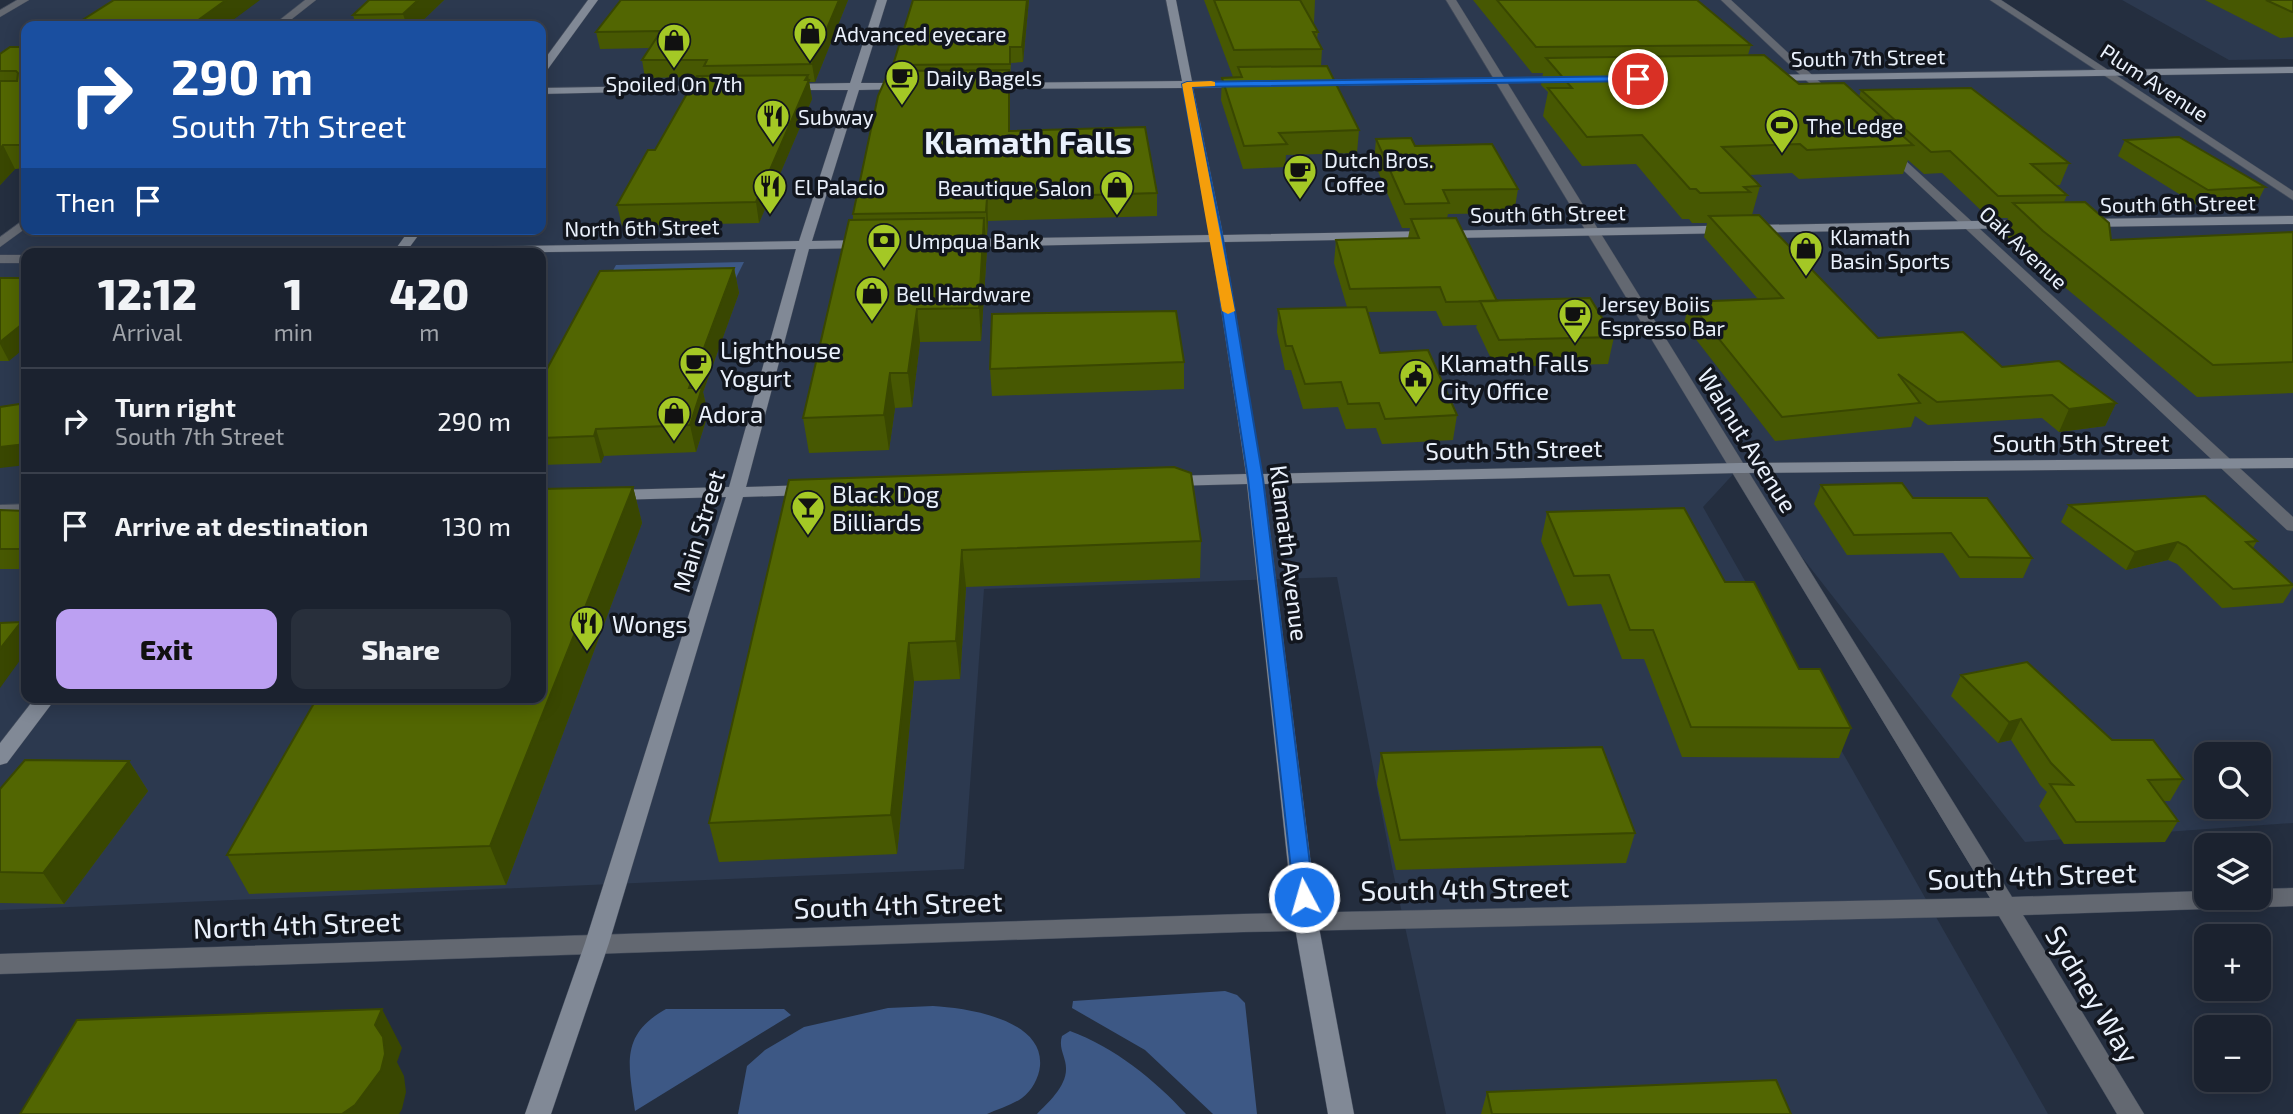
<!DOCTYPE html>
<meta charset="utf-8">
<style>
:root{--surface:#1b222f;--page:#282f3b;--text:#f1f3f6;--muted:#a0a4aa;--line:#393f4b;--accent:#bca0f2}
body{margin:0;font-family:"Exo 2",sans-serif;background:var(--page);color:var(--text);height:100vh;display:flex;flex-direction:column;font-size:26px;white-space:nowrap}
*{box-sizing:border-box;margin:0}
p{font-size:23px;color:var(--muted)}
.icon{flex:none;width:38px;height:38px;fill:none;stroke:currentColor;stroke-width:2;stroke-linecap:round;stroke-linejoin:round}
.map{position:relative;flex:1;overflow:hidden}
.panel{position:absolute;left:21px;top:248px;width:525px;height:455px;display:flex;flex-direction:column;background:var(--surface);border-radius:14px;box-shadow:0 4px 18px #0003,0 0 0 2px var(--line)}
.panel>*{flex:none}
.top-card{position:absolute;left:21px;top:21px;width:525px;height:214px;border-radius:14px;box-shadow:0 4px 18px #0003,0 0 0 2px var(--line);background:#1a4fa0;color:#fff;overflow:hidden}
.tools{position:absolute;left:2194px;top:742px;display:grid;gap:14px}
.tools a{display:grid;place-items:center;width:77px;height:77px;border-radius:14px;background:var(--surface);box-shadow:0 4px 18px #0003,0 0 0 2px var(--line);font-size:35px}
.pin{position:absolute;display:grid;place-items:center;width:60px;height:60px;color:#fff;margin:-30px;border:4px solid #fff;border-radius:50%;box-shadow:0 2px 7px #0007}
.me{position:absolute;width:77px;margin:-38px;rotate:354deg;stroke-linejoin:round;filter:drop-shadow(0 0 5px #0008)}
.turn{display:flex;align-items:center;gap:24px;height:147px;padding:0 35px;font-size:32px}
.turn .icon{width:91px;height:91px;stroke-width:2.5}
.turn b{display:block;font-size:49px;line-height:60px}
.then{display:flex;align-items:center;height:66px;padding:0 35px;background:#0003;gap:14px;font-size:26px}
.eta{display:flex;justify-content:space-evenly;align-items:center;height:119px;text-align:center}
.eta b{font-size:42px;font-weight:800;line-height:49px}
.cta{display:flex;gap:14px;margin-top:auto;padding:14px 35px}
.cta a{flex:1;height:80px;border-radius:14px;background:var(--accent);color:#111;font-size:28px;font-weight:800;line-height:80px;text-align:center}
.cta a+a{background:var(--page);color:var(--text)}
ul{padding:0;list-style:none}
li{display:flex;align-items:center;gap:21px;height:105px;padding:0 35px;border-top:2px solid var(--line)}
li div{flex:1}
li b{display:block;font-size:26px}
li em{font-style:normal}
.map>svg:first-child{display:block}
</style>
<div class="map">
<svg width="2293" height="1114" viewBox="0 0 2293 1114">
<rect width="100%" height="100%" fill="#242e3f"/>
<path fill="#2c394f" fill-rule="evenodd" d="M25,0H1995L2108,73L2293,70V823L2025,842L1762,506L1738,469L1703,507L2048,1114H1446L1393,872L1337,577L984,589L964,869L0,910V243L26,222V229H541V26H26V98H0V15ZM26,254H541V698H26ZM2207,754H2259V807H2207Z
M2122,0H2293V59L2229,60Z"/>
<path fill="#3d5885" d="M744,262L729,292L600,294L616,265Z
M1225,991L1237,995L1245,1003L1257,1114H1213L1145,1050L1072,1008L1073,1001Z
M933,1006C967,1008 1044,1019 1040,1066C1039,1077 1032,1091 1022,1098C1012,1105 998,1109 987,1114H738L747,1066L765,1050L804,1027L888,1008Z
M666,1009H784L791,1015L635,1111C629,1066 619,1035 666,1009Z
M1070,1031C1114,1047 1155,1080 1186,1114H1037C1048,1103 1067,1086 1066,1068C1066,1057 1058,1048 1062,1036Z"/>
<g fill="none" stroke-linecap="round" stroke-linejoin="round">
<defs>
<path id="street" d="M17,0H29L0,17V10Z
M305,0H316L283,26H272Z
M1446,0H1456L2012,897L2207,891V898H2259V889L2293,888V906L2023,915L2144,1114H2117L1999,916L1243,932L0,974V954L1243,914L1990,898Z
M1721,0H1731L1835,96V100H1827Z
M1990,0H2001L2293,191V200Z
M1886,150H1894L2293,517V531L2287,530L1886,154Z
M26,218V228L0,247V237Z
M399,248L404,249V254H306L312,250Z
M0,255H26V263H0Z
M26,504V514L0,515V505Z"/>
<path id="secondary" d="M588,0H598L545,73L541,74V64Z
M877,0H887L861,83H904L909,86L904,89L859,90L812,241L865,240L871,244L865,248L809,249L746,487L809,485L817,490L809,495L743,497L609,943L551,1114H525L585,943L726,497L613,500L605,495L613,490L729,487L796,249L392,254L410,229H423L409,248L799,241L848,90H788L783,87L788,84L850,83Z
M1166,0H1176L1192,81H1243L1248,84L1243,87L1193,88L1223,235L2026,220L2032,224L2026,228L1224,242L1262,474L1739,463L2293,458V468L1739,473L1264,484L1318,922L1354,1114H1328L1294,922L1247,484L1170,486L1162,481L1170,476L1246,474L1211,242L963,247L957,243L963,239L1210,235L1183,88L988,89L983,86L988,83L1182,81Z
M2293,67V73L1768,81L1763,78L1768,75Z
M1565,77L1570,80L1569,82L1313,86L1308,83L1313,80Z
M711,85L716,88L715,90L541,94V88Z
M2293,216V224L2086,227L2080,223L2086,219Z
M35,698H56L7,763L0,765V743Z"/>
</defs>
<use href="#street" stroke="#404959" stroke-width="1"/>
<use href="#secondary" stroke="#404959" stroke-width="1"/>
<use href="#street" fill="#636871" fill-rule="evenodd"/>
<use href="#secondary" fill="#818996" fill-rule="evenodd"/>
</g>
<path fill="#475802" d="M369,0H444L417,26H356L353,15Z
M621,0H848L815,82H809L812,99L759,223L622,226L617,205L655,150L697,77L645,78L642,60L650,48L600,49L596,32Z
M1029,0L1023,62L1011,63L1010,80V131L1157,193V216L988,221L987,235H986L987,249L981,341L920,342L912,407L895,408L889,450L809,453L803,418L853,220V214L894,71L893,65Z
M1204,0H1315L1314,23H1313L1318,32L1317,39L1322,49L1321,66L1359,130L1357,153L1286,155L1285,167L1243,169L1221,100L1222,78L1237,77H1233Z
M1473,0H1697L1751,45L1748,55L1799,84L1859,97L1861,90L2069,163L2060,185H2056L2067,195L2064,202L2111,240L2293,232V393L2197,397L2032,260L2002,232L2008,218H1989L1942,173L1924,174L1908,160L1903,174L1799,179L1792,173L1749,175L1760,186L1752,215L1878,338L2002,367L2116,403L2105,426L2059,432L2042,418L1928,425L1915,416L1911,427L1775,441L1684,324L1689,302L1758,299L1704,237L1707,223H1692L1689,219H1682L1636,164L1582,166L1543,116L1548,92L1541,85L1543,73H1532Z
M2205,0H2293V37L2280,38Z
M26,47V168L15,169L0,185V54Z
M1376,139L1415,146L1518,189L1514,213L1448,214L1447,218L1497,301L1614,337L1608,364L1495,367L1476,327L1477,325L1443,326L1436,311L1367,312L1380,353L1457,415L1453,440L1382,444L1376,428L1346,429L1338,407L1303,409L1291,370H1285L1277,332L1278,309L1347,307L1334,263L1336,240L1408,238L1410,228H1402L1374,162Z
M2125,140L2265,187L2257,203L2200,207L2118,156Z
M150,229H207L206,231H151Z
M734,268L739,293L703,392L708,414L696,452L604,456L601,463L541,465V380Z
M0,278L9,361H0Z
M1184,362V389L992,396L990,369Z
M789,480L1201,541L1200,578L966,587L960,679L914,681L897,854L719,862L709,823Z
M1821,485L1913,498L2032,558L2023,578H1960L1943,553L1847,555L1814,504Z
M633,487L642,523L506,885L249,894L227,855Z
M2069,505L2257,541L2253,548L2293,584V587L2283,603L2222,608L2177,564L2168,560L2126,570L2061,522Z
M0,510L26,511V569H0Z
M1547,512L1725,582L1799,669L1851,728L1839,758L1682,757L1644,659H1622L1601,604L1568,606L1541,541Z
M1961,675L2112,740L2183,779L2170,801H2163L2178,821L2165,842L2064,844L2039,806L2047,792L2040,785L2011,740L1998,743L1951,696Z
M1381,753L1635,833L1626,863L1396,870L1377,784Z
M129,761L148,791L64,904L0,903V789Z
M1487,1092L1791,1114H1481Z"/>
<path fill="#394701" d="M226,0H260L225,26H190Z
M418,0H444L417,26H407L403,14Z
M839,0H848L815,82L812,64Z
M1027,0H1029L1023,62L1022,47Z
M1009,70L1010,91V153L1009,131Z
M808,75L812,99L759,223L756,202Z
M3,145L15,169L0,185V149Z
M987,198L988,221L987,235L986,212Z
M984,218L987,249L981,341L979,308Z
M734,268L739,293L703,392L708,414L696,452L690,425L689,388Z
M917,309L920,342L912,407L908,373Z
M26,321V347L9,361L0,344V342Z
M890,373L895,408L889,450L884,415Z
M2116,403L2105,426L2059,432L2069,409Z
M596,429L604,456L601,463L594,436Z
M26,444V465L0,468V447Z
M633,487L642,523L506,885L490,846Z
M2178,542L2168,560L2126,570L2135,552Z
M962,550L966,587L960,679L956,641Z
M21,622L26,631V652L0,688V649Z
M909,643L914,681L897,854L891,815Z
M2021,719L2011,740L1998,743L2009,722Z
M129,761L148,791L64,904L43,873Z
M382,1009L402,1048L397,1062L404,1076L406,1092L402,1109L399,1114H342Z"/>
<path fill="#526602" stroke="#394701" stroke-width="2" d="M114,0H226L190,26H73Z
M369,0H418L403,14L353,15Z
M621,0H839L812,64L704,66L707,60H642L661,31L596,32Z
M913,0H1027L1022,47H1010V64L893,65Z
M1214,0H1300L1318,32H1313L1322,49L1234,50Z
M1497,0H1697L1751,45L1536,47Z
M2266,0H2293V12H2292Z
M10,47H26V145H3L0,149V81H17L18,73L16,71H0V54Z
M1764,55L1799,84L1844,83L1913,145L1807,150L1800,144L1722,147L1760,186L1744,187L1750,192L1700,193L1696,189H1690L1642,135L1587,137L1548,88H1572L1546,58Z
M1327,66L1359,130L1279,133L1287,144L1244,146L1222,78L1242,77L1238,67Z
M1009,70V131L1145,127L1157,193L987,198L986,212L853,214L878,96L889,71Z
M808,75L805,80H809L756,202L617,205L648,150H655L697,76Z
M1971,88L2069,163L2031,164L2067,195L1998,196L1950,151L1931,152L1861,90Z
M2179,137L2265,187L2208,190L2125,140Z
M1411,138L1415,146L1492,144L1518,189L1443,190L1449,203L1405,204L1376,139Z
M2085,202L2109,223L2111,240L2293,232V362L2213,365L2043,231L2013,203Z
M1759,215L1878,338L1963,332L2002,367L2059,361L2116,403L2069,409L2052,395L1937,402L1898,374L1920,403L1782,417L1689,302L1783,298L1709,216Z
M984,218L979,308L917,309L908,373H890L884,415L803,418L849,220Z
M1456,218L1497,301L1446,302L1440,287L1350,289L1336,240L1419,238L1411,219Z
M734,268L689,388H702L690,425L596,429L594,436L541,438V380L600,271Z
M0,278H26V321L0,342Z
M1590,298L1614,337L1499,340L1480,301Z
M1366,307L1380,353L1428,350L1457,415L1385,419L1379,403L1348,404L1341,382L1305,384L1292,346H1286L1278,309Z
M1176,311L1184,362L990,369L992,314Z
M26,403V444L0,447V407Z
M1174,467L1191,473L1201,541L962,550L956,641L909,643L891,815L709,823L789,480Z
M1902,483L1913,498H1987L2032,558L1969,557L1951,533L1854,535L1821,485Z
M633,487L490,846L227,855L317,698H541V489Z
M2205,496L2257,541L2246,542L2293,585L2233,589L2186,546L2178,542L2135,552L2069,505Z
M1684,508L1725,582H1754L1799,669H1820L1851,728L1691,727L1653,630H1630L1609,575L1574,576L1547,512Z
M0,510L26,511V549H0Z
M21,622L0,649V623Z
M2027,662L2112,740H2153L2183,779L2148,780L2178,821L2076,822L2050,784L2073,785L2051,763L2021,719L2009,722L1961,675Z
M1602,747L1635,833L1400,840L1381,753Z
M25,760L129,761L43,873L0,872V789Z
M382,1009L375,1025L383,1037L385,1054L381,1070L355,1105L342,1114H20L77,1020Z
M1776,1080L1791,1114H1492L1487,1092Z"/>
<path fill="#1a73e8" stroke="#114b97" stroke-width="2" d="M1638,76L1642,79L1641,81L1192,87L1223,239L1263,479L1314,897L1311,902L1304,905L1297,902L1294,897L1248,479L1211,239L1182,84L1187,82Z"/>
<path fill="#f59e0b" d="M1211,81L1215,82V86L1192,87L1235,311L1228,314L1222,311L1182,84L1187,82Z"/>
<defs>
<symbol id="shop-pin" viewBox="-11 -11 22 30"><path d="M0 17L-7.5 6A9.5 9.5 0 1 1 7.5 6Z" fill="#a4c825" stroke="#12161e"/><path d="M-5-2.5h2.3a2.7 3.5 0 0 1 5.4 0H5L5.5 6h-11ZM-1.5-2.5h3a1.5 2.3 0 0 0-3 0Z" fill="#111"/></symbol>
<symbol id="cafe-pin" viewBox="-11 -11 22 30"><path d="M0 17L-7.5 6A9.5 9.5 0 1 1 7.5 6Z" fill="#a4c825" stroke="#12161e"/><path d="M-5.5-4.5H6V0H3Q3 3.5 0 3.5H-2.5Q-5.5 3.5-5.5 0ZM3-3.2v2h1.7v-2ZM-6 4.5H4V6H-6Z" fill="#111"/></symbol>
<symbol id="restaurant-pin" viewBox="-11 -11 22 30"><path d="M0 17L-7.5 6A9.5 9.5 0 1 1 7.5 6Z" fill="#a4c825" stroke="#12161e"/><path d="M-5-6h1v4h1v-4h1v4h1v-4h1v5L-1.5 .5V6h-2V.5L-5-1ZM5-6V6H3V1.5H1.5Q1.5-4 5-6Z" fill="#111"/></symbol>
<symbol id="stadium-pin" viewBox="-11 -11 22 30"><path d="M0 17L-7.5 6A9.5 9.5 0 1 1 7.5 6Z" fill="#a4c825" stroke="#12161e"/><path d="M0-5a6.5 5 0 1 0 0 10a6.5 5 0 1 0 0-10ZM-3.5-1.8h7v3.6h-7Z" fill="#111"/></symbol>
<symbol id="bank-pin" viewBox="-11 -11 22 30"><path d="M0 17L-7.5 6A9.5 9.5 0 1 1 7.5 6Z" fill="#a4c825" stroke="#12161e"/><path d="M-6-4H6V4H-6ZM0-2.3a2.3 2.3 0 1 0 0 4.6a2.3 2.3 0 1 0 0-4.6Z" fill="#111"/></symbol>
<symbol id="civic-pin" viewBox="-11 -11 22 30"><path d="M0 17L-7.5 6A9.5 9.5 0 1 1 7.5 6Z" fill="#a4c825" stroke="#12161e"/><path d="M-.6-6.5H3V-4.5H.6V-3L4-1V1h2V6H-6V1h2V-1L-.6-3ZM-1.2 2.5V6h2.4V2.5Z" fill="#111"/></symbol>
<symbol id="bar-pin" viewBox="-11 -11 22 30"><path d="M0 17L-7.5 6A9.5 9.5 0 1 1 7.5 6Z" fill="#a4c825" stroke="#12161e"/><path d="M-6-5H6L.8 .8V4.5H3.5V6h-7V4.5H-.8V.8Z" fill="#111"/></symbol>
</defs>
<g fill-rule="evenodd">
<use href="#shop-pin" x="791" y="14" width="38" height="52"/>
<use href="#shop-pin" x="655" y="21" width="38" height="52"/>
<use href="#cafe-pin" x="883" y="58" width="38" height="52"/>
<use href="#restaurant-pin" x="754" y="97" width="38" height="52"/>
<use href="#stadium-pin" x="1763" y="106" width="38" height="52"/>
<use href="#cafe-pin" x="1281" y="152" width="38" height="52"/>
<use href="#restaurant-pin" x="751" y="167" width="38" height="52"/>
<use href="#shop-pin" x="1098" y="168" width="38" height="52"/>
<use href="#bank-pin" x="865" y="221" width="38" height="52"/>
<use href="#shop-pin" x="1787" y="229" width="38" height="52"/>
<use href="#shop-pin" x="853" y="274" width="38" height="52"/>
<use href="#cafe-pin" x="1556" y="296" width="38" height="52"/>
<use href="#cafe-pin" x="677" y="344" width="38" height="52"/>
<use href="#civic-pin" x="1397" y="357" width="38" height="52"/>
<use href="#shop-pin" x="655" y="394" width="38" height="52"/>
<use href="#bar-pin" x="789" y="488" width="38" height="52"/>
<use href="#restaurant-pin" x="568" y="604" width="38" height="52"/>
</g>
<g text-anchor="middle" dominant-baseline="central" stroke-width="7" stroke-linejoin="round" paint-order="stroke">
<g font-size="21" fill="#eaf1fc" stroke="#12161e" text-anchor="start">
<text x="834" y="33">Advanced eyecare</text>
<text x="926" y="77">Daily Bagels</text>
<text x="674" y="83" text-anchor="middle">Spoiled On 7th</text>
<text x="798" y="116">Subway</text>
<text x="1806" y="125">The Ledge</text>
<text x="1324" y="159">Dutch Bros.<tspan x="1324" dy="24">Coffee</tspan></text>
<text x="794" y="186">El Palacio</text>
<text x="1092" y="187" text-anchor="end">Beautique Salon</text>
<text x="1830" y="236">Klamath<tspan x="1830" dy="24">Basin Sports</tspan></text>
<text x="908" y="240">Umpqua Bank</text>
<text x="896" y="293">Bell Hardware</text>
<text x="1600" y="303">Jersey Boiis<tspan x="1600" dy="24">Espresso Bar</tspan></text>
</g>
<g font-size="21" fill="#eaf1fc" stroke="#12161e">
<text transform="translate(1868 57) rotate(-1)">South 7th Street</text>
<text transform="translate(2155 82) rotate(33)">Plum Avenue</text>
<text transform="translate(2178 203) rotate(-1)">South 6th Street</text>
<text transform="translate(1548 213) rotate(-1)">South 6th Street</text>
<text transform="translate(642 227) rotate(-1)">North 6th Street</text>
<text transform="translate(2024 247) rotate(43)">Oak Avenue</text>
</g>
<g font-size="24" fill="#eaf1fc" stroke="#12161e" text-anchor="start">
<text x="720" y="349">Lighthouse<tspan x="720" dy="28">Yogurt</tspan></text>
<text x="1440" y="362">Klamath Falls<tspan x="1440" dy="28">City Office</tspan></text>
<text x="698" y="413">Adora</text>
<text x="832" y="493">Black Dog<tspan x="832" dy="28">Billiards</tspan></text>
<text x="612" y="623">Wongs</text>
</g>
<g font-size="24" fill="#eaf1fc" stroke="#12161e">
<text transform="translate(1748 440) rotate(58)">Walnut Avenue</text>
<text x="2081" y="442">South 5th Street</text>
<text transform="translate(1514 449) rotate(-1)">South 5th Street</text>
<text transform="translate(698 531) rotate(-73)">Main Street</text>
<text transform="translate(1290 553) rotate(83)">Klamath Avenue</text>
</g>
<g font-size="28" fill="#eaf1fc" stroke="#12161e">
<text transform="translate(2032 875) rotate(-2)">South 4th Street</text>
<text transform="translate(1465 888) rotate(-1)">South 4th Street</text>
<text transform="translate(898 904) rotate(-2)">South 4th Street</text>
<text transform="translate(297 924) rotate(-2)">North 4th Street</text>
<text transform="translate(2093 994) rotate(59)">Sydney Way</text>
</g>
<g font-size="32" font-weight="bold" fill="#eaf1fc" stroke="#12161e">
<text x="1028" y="141">Klamath Falls</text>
</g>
</g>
</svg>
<div class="tools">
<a><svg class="icon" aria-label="search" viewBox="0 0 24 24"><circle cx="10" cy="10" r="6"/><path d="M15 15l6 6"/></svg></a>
<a><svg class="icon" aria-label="layers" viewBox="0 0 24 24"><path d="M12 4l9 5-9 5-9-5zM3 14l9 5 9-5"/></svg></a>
<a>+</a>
<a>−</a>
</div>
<div class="pin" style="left:1638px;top:79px;background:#d93025"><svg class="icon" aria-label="arrive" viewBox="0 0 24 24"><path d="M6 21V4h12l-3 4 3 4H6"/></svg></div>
<svg class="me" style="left:1304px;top:897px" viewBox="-20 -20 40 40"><circle r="17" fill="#1a73e8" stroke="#fff" stroke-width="3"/><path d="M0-11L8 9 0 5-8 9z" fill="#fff"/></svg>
<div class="top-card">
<div class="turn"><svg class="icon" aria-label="right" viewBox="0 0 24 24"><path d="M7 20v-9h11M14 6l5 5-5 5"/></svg><div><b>290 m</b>South 7th Street</div></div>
<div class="then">Then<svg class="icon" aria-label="arrive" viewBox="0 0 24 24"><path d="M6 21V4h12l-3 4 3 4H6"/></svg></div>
</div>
<section class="panel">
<div class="eta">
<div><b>12:12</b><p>Arrival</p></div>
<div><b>1</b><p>min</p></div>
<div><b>420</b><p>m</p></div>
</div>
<ul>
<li><svg class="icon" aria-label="right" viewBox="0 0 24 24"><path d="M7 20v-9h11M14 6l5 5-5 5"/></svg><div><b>Turn right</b><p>South 7th Street</p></div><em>290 m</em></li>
<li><svg class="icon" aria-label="arrive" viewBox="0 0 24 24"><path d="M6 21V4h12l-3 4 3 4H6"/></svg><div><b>Arrive at destination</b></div><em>130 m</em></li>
</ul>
<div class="cta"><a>Exit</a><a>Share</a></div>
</section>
</div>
